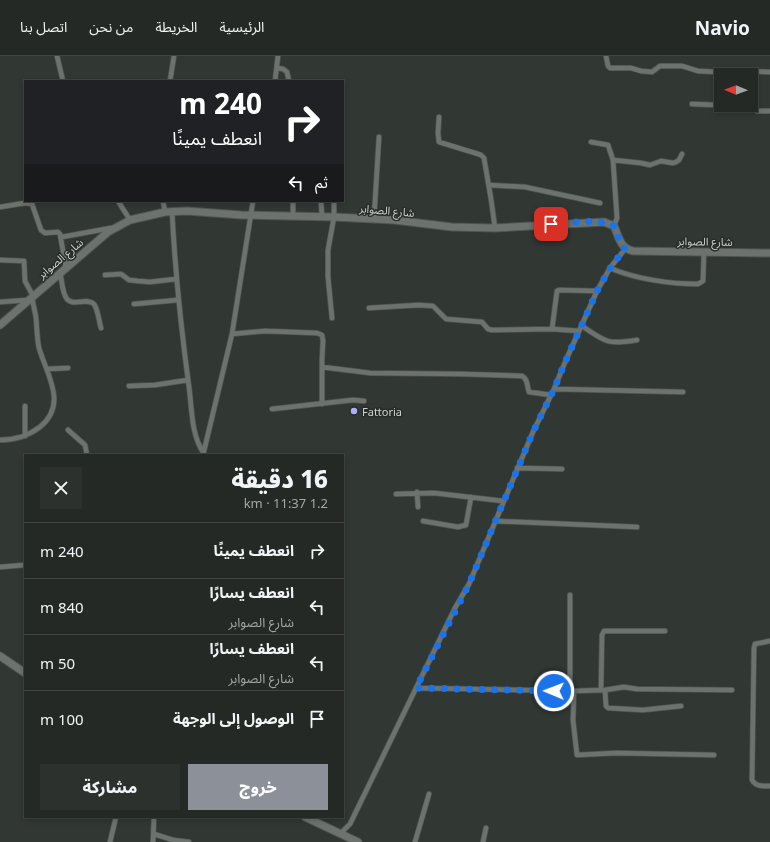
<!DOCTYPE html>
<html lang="ar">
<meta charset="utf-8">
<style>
:root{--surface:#252926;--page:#2d312e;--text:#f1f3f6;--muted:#a3a6a7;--line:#424543;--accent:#8c9099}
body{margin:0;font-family:"Noto Sans","Noto Sans Arabic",sans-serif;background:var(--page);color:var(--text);direction:rtl;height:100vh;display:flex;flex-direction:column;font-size:15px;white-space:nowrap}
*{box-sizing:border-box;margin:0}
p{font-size:13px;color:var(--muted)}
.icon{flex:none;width:22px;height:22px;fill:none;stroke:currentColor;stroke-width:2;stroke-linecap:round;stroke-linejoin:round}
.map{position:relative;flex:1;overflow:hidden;direction:ltr}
.sheet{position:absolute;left:24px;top:398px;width:320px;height:364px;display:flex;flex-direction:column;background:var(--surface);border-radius:0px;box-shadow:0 2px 6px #0003,0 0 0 1px var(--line);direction:rtl}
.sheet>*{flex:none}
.banner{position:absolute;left:24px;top:24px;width:320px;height:122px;border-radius:0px;box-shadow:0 2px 6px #0003,0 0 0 1px var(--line);direction:rtl;background:#202124;color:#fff;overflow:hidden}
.needle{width:26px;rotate:271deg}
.buttons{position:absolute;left:714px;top:12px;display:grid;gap:8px}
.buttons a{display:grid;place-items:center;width:44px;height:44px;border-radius:0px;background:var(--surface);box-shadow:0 2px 6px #0003,0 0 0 1px var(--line);font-size:20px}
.pin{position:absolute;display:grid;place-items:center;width:34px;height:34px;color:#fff;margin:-17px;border-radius:8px;box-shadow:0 2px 6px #0006}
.me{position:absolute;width:44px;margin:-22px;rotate:271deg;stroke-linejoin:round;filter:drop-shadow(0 0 3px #0008)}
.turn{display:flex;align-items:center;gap:14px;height:84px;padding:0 16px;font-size:18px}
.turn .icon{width:52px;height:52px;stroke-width:2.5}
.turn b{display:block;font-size:28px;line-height:34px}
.then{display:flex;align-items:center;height:38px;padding:0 16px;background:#0003;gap:8px;font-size:15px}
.round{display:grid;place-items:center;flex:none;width:42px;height:42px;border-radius:0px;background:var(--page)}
.headline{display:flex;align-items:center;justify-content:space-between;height:68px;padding:0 16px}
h1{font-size:24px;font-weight:800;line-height:30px}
.cta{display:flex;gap:8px;margin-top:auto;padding:8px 16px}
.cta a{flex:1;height:46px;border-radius:0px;background:var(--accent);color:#fff;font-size:16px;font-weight:800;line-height:46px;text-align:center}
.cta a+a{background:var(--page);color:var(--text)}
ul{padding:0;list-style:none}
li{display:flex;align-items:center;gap:12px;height:56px;padding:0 16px;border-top:1px solid var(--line)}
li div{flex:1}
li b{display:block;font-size:15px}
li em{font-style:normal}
header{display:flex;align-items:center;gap:24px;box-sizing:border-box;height:56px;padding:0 20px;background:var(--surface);border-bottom:1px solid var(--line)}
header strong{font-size:19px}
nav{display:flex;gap:22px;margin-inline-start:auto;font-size:14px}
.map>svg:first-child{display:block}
</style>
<header>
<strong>Navio</strong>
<nav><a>الرئيسية</a><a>الخريطة</a><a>من نحن</a><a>اتصل بنا</a></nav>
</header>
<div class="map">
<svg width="770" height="786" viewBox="0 0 770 786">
<rect width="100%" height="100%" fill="#313733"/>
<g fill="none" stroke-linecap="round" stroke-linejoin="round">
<defs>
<path id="street" d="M57,0L63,25
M606,0L608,10L610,12H631L641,15L652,16L660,10H682L698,15L717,16L723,15L770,16
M277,12L283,13L287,16L289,25
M170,25L174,0
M275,25L278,0
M692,48L717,49L747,52L757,55H770
M439,61L438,77L439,86L475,97L481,99L484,102L491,143L495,172
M591,86L608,89L613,104L617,162L614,170
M613,104L641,107L650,109L661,105L673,107L676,106L679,104L682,98
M489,129L525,131L600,147
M118,145L130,164
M163,145L165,156
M321,145L322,161
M0,151L25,147L32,148L41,174L45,177L58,176L60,178L66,212
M172,155C175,214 181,272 189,331C192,352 191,378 203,396
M293,160V145
M374,163L379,81
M62,181L111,172
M0,204L24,205L25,225L33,240
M610,212C635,223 671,228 698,228L703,225L704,195
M60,216C62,224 62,237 67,243C74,251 87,241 94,248C98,254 99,265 101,272
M105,219L121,218L129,224L138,225L150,226L176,223
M0,246L28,244
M134,248L178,244
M369,252L419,249L433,250L446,263L482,266L488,273L492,274L552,273L579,275
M332,262L328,221V194L334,161V145
M582,270C606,286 607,289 637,284
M552,273L557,235L559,234L597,235
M232,278L265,275L317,277L322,279L323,285L322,304V348
M322,311L370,317L462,318L522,320C528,323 527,330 529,336L551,339
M47,313L68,312
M129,330L155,329L188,324
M554,333L683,336
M25,350V380
M272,353L353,344L364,345
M68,374L85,389L87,399
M0,384C14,384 28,380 40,371C68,348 47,319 39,292C37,283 37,272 36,262C35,255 33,248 32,241
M203,399L232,278L253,145
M517,412L562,413
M417,436L418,451
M396,438L434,437L503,445
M423,465L458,471L466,469L471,441
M495,465L637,471
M0,511L25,509
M770,585L755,588L754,592L752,724C756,731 763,730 770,730
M416,632L574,635L605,634L624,631L637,633L732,634
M601,634L602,579L604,575H665
M605,634L606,650L608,652L643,654L681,650
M570,635V539
M574,635L573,664L577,699L616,697L714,699
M154,778L173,784L189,786
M340,778L350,768L455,552L469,528L533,376L554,333L566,304L597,235L610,212L625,193
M110,786L116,761
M153,786L154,761
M415,786L429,738
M483,786L486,772"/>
<path id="secondary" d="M0,269L108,176L130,164L165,156L187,155L241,159L334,161L394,164L452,171L495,172L604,166L614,170C619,181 620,192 633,195L770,197
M0,600L25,617
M305,761L358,786"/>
</defs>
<use href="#street" stroke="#505451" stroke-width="6"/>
<use href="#secondary" stroke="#505451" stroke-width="9"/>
<use href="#street" stroke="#6c736e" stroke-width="4.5"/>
<use href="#secondary" stroke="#6c736e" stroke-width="7"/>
</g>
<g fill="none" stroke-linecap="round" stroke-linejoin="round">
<path stroke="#1a73e8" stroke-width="7" stroke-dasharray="0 12.6" d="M551,168C569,167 599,162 614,170L620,186L625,193L612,209L597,235L566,304L554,333L533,376L469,528L416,632L554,635"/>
</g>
<circle fill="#aeaefa" stroke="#272d29" stroke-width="1.5" cx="354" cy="355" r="4"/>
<g text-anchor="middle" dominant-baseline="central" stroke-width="3" stroke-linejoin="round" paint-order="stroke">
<g font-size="11" fill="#cfd3d0" stroke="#272d29">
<text transform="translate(387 154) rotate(5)">شارع الصوابر</text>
<text transform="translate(705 185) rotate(1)">شارع الصوابر</text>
<text transform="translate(60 202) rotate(-40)">شارع الصوابر</text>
</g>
<g font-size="11" fill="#cfd3d0" stroke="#272d29" text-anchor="start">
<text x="362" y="355">Fattoria</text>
</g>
</g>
</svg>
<div class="buttons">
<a><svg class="needle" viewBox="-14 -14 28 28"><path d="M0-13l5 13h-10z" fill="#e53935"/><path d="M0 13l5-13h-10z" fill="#a3a6a7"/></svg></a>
</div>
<div class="pin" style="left:551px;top:168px;background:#d93025"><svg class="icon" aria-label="arrive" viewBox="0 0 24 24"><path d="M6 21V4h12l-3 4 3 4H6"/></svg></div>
<svg class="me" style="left:554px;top:635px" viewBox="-20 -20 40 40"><circle r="17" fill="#1a73e8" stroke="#fff" stroke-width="3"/><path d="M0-11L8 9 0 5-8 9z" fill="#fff"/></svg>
<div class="banner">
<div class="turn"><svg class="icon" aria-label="right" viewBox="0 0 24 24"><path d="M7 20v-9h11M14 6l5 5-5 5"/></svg><div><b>240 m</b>انعطف يمينًا</div></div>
<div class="then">ثم<svg class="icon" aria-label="left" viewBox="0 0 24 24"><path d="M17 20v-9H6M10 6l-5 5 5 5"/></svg></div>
</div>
<section class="sheet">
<div class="headline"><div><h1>16 دقيقة</h1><p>1.2 km · 11:37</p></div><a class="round"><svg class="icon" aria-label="close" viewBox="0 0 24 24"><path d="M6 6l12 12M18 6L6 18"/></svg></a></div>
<ul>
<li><svg class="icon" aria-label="right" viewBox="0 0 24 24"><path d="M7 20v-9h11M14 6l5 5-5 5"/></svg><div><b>انعطف يمينًا</b></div><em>240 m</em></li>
<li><svg class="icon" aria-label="left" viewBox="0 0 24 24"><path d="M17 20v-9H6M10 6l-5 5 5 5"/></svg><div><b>انعطف يسارًا</b><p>شارع الصوابر</p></div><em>840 m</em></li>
<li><svg class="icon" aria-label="left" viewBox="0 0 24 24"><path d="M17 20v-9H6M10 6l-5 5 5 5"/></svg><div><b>انعطف يسارًا</b><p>شارع الصوابر</p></div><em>50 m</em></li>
<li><svg class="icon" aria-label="arrive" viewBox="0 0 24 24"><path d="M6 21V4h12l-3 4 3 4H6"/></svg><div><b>الوصول إلى الوجهة</b></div><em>100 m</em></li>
</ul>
<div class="cta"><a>خروج</a><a>مشاركة</a></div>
</section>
</div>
